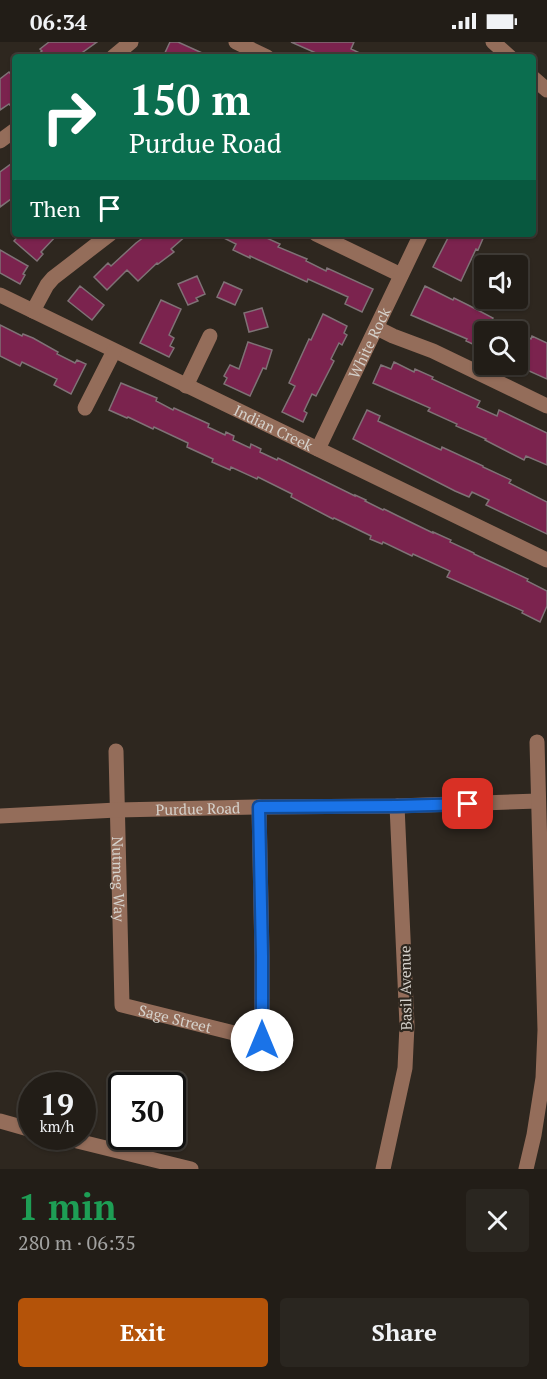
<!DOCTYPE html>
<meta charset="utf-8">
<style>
:root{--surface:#221d17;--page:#2a2620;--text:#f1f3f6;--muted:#a2a2a1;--line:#3f3b36;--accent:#b45309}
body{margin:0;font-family:"PT Serif",serif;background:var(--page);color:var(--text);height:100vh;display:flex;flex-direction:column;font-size:22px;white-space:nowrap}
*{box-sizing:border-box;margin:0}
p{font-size:20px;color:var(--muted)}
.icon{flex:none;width:33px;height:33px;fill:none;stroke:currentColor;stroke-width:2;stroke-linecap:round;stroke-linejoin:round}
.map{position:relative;height:1127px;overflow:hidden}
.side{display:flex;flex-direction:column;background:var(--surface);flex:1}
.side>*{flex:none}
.banner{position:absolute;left:12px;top:12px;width:524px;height:183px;border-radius:6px;box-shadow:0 2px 4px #0004,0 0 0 2px var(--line);background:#0b6e4f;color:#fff;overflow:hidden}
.fabs{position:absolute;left:474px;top:213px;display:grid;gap:12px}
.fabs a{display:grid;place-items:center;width:54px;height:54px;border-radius:6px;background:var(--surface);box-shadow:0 2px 4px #0004,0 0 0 2px var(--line);font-size:30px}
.speed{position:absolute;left:18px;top:1030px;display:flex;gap:12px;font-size:30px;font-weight:700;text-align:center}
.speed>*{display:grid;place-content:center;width:78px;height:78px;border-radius:50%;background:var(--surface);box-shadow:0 2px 4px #0004,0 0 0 2px var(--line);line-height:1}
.speed small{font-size:15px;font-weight:400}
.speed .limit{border:3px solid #111;border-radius:9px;background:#fff;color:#111}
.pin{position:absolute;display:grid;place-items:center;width:51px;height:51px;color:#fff;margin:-26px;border-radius:12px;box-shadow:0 3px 9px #0006}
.me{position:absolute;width:66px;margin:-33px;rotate:0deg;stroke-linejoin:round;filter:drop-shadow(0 0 4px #0008)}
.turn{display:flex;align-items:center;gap:21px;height:126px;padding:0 18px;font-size:27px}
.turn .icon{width:78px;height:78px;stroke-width:2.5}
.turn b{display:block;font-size:42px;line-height:51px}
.then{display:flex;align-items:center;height:57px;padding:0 18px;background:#0003;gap:12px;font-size:22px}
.round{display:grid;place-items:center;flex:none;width:63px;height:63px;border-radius:6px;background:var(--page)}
.overview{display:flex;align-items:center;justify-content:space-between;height:102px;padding:0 18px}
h1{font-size:36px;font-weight:700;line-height:45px;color:#1e9e55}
.cta{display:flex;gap:12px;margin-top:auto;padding:12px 18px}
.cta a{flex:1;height:69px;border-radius:6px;background:var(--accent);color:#fff;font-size:24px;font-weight:700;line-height:69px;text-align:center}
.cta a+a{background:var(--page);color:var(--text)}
.status{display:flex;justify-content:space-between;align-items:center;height:42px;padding:0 30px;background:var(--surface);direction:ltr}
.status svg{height:16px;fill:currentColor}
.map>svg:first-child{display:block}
</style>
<div class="status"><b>06:34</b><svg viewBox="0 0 49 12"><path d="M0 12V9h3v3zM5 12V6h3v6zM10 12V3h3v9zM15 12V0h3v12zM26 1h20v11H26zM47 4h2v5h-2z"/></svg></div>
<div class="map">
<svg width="547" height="1127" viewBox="0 0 547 1127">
<rect width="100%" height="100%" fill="#2e271f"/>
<path fill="#7b234e" stroke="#7f7276" stroke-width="1.5" d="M49,0H97L76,15H34L42,9L40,7Z
M170,0H178L211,15H163Z
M291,0H354L351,7L368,15H325Z
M9,30L15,37V69L9,62L0,68V37Z
M15,119V154L0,165V130Z
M20,192H58L41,210L43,212L37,219L14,199Z
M148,192H188L171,207L174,210L158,222L157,221L138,239L127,228L107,248L94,235L108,221L111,224L136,201Z
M216,192H258L280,202L278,205L307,217L306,219L326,229L327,226L373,247L362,270L345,262L348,255L308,237L307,240L250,214V216L233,208L236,202Z
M450,192H480L484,194L478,208L476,207L461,239L433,225Z
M0,208L28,224L23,232L25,233L20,242L0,231Z
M197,234L205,252L196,256L198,259L188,263L178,242Z
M224,240L242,248L235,263L217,255Z
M80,244L104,263L92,278L68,259Z
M425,244L453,258L454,256L468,263L493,276L492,278L516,290H484V294L479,305L466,299L467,297L411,273Z
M161,258L181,267L169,293L174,296L170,304L174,306L169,315L140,301Z
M262,266L268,285L249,290L244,271Z
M323,272L347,284L344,291L347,293L342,303L339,301L331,317L334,319L316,354L312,352L304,369L307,371L303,380L282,370L295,344L289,341L309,297L311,298Z
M0,283L22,294L23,292L33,296L58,310L57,312L75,321L77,318L86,322L71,352L54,343L57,337L22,320L20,324L0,314Z
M518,290L531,297L532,294L547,301V337L518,324Z
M248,300L272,308L266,327L263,326L250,354L224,342L227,336L224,334L230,323L239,327Z
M394,320L414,330L415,327L433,335L432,337L480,359L477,365L497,374L499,368L547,391V423L526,414L524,418L485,398L486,397L456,384L457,382L428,369L430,366L373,341L381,323L391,327Z
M121,341L157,356L156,359L173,368L174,366L209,382L208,385L225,393L226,390L234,394L233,398L250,406L251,402L261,407L260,410L277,418L278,416L355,454V453L366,458L365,459L383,468L384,467L396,473L433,491V490L451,498L450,500L474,511V512L528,537L527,539L547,549V564L540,580L522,571L523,569L447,535L450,529L413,512L412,514L383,500L382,502L370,497L371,494L334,476L333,477L291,455L292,452L258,435L257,437L231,425L230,428L212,420L213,417L187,405L188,401L154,385L153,387L128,375L127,376L109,368Z
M367,368L380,374L378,379L441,408L442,405L483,424V425L511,438L509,441L547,460V492L486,463L489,458L472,450L469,455L455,449L353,397Z"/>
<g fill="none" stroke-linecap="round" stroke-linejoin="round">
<g stroke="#946d5a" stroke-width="15">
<path d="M236,0L267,15"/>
<path d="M493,0L510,15"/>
<path d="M113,15L131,0"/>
<path d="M532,35L547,48"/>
<path d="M0,99L15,88"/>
<path d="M316,192L401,233"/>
<path id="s1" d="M0,253L547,518"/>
<path d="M33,269L47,243L53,236L110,192"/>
<path d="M377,286L393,294L433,309L547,364"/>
<path d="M186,344L210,294"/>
<path d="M85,366L114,309"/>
<path id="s2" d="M318,407L421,192"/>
<path id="s3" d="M116,709L122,963L262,998V914L259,765"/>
<path id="s4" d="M0,774L117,768L259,765L397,764L538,759"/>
<path d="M0,1079L32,1088"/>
<path d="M61,1095L191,1127"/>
<path d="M383,1127L405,1026L407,983L397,764"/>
<path d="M526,1127L534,1093L543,1036L545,988L537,700"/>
</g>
</g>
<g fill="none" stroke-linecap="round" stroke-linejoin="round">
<defs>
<path id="route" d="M262,998V914L259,765L397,764L468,762"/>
</defs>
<use href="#route" stroke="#114b97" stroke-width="15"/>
<use href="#route" stroke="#1a73e8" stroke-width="10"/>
</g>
<g text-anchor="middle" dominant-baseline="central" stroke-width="4.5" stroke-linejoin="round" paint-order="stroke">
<g font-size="15" fill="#d5d1cb" stroke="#2e271f">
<text stroke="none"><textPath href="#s2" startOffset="118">White Rock</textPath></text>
<text stroke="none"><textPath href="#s1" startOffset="304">Indian Creek</textPath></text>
<text stroke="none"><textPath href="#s4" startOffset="198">Purdue Road</textPath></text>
<text stroke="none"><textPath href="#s3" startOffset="128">Nutmeg Way</textPath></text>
<text transform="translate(405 946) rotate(-91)">Basil Avenue</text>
<text stroke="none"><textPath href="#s3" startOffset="309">Sage Street</textPath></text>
</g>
</g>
</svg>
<div class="fabs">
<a><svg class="icon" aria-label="sound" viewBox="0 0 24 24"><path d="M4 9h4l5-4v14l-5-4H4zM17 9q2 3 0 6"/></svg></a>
<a><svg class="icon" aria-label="search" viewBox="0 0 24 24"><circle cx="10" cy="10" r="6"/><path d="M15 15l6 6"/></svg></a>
</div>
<div class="speed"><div>19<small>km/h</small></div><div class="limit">30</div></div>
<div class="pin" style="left:468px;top:762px;background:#d93025"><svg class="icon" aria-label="arrive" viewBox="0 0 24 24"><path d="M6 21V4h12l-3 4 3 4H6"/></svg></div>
<svg class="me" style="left:262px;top:998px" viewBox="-20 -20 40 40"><circle r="19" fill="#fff"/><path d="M0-13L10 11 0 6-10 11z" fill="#1a73e8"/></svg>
<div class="banner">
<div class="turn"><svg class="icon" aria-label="right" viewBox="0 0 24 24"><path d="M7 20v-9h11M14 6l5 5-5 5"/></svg><div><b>150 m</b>Purdue Road</div></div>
<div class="then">Then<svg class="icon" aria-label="arrive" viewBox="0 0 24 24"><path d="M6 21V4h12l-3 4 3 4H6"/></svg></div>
</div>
</div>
<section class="side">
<div class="overview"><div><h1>1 min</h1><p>280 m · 06:35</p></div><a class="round"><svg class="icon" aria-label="close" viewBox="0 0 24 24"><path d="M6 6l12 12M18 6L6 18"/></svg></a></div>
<div class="cta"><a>Exit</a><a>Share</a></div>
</section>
